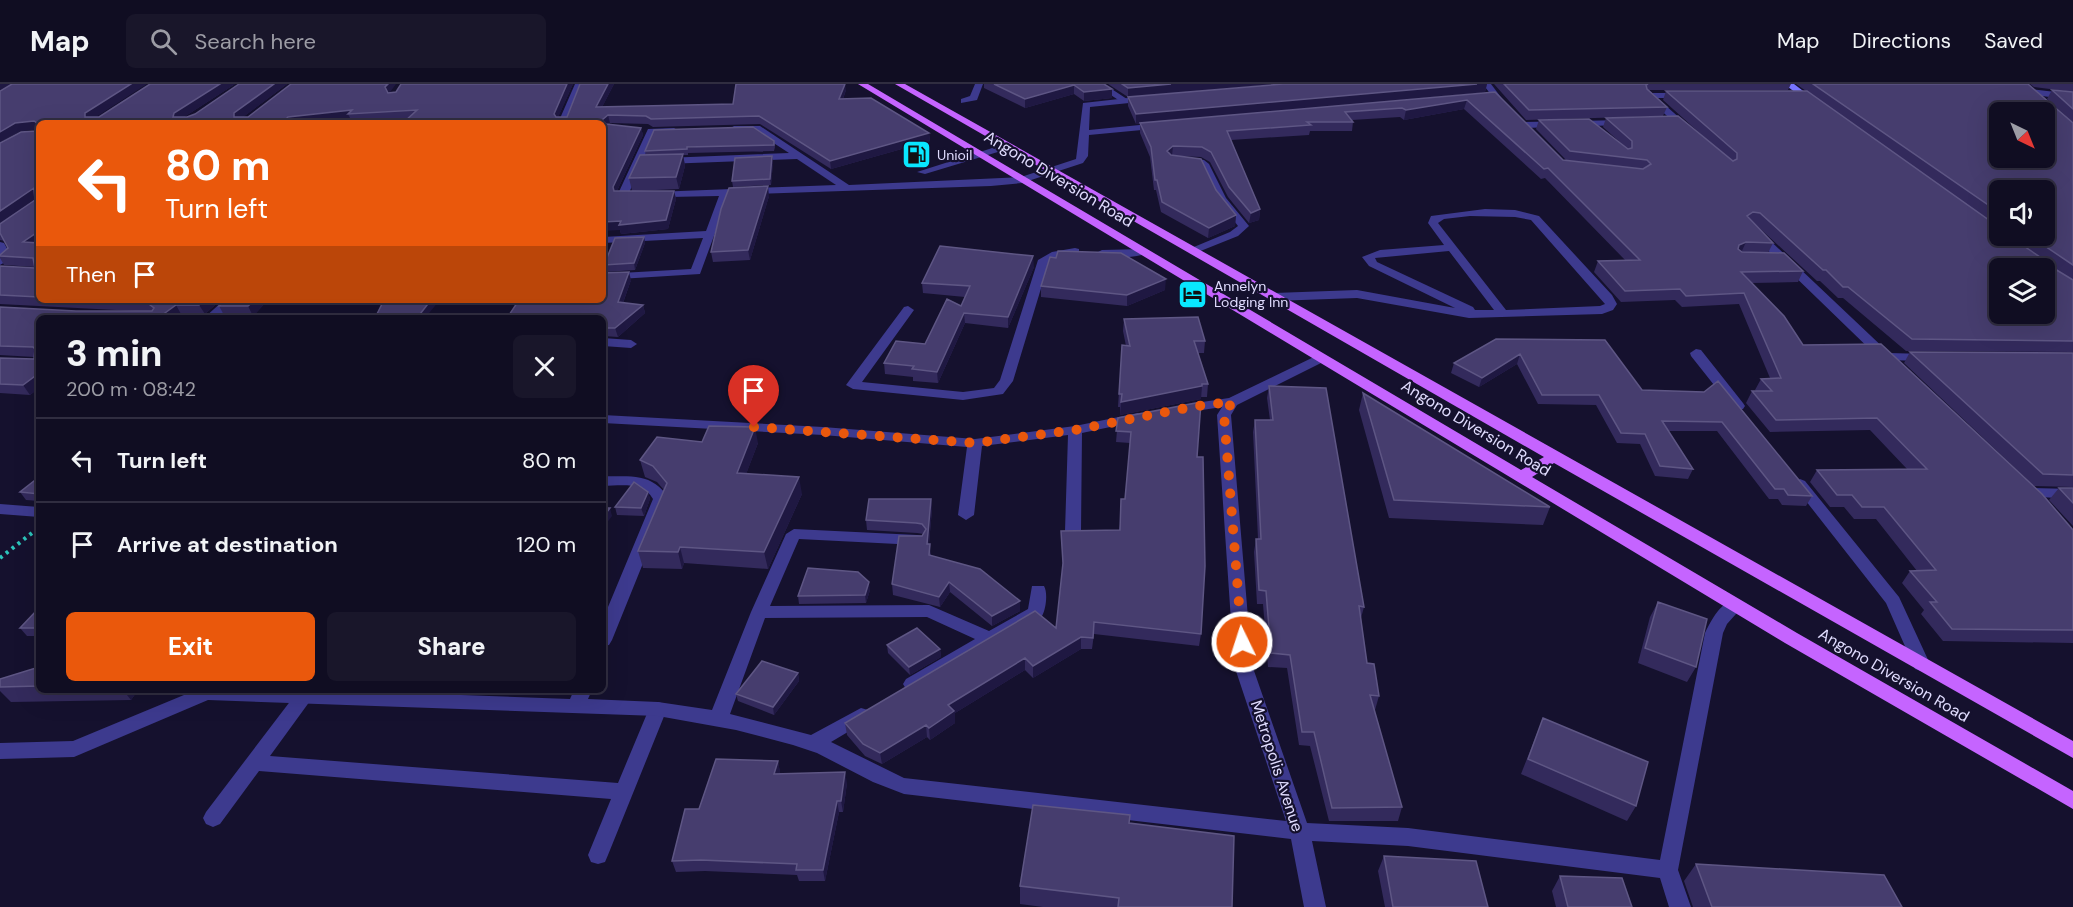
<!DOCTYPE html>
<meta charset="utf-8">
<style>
:root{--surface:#100d22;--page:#19162a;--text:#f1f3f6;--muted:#9c9ca5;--line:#302d40;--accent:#ea580c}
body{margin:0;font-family:"DM Sans",sans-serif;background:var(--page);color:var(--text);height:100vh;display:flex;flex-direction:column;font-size:22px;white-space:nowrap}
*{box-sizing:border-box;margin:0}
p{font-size:20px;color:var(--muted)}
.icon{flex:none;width:33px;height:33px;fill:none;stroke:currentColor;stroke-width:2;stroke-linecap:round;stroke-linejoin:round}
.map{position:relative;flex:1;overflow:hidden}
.side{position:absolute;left:36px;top:231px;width:570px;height:378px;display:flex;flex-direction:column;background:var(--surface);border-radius:9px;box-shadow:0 6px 24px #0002,0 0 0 2px var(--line)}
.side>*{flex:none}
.hud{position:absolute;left:36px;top:36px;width:570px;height:183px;border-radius:9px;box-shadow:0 6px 24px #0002,0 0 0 2px var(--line);background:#ea580c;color:#fff;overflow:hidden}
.needle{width:39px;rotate:137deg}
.fabs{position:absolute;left:1989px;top:18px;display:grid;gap:12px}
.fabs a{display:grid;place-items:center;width:66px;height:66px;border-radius:9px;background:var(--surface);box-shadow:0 6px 24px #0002,0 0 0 2px var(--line);font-size:30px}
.pin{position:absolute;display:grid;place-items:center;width:51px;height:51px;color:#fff;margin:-62px -26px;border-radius:50% 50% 50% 0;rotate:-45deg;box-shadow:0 0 6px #0007}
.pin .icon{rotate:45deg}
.me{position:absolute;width:66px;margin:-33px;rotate:356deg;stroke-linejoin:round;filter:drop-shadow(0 0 4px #0008)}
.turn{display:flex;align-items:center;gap:21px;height:126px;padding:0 30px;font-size:27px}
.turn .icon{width:78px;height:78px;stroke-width:2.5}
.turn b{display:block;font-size:42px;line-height:51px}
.then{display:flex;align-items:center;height:57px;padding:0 30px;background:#0003;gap:12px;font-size:22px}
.round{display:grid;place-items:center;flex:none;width:63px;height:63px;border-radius:9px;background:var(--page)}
.overview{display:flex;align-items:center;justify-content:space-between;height:102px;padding:0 30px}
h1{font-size:36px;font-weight:800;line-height:45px}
.primary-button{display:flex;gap:12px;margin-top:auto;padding:12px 30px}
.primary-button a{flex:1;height:69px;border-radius:9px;background:var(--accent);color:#fff;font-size:24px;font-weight:800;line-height:69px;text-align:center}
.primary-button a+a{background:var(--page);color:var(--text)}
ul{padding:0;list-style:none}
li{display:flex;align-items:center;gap:18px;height:84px;padding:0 30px;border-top:2px solid var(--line)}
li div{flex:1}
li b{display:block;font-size:22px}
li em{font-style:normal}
header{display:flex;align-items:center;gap:36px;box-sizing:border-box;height:84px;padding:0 30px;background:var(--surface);border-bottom:2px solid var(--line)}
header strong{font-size:28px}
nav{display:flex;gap:33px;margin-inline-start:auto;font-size:21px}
.search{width:420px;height:54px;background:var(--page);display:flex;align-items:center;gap:15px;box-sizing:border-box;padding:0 21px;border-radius:9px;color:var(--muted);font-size:22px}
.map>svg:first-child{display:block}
</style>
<header>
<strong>Map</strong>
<div class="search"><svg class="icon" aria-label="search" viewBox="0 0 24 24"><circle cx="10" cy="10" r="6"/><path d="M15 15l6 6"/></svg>Search here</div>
<nav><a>Map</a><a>Directions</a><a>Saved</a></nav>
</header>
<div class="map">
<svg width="2073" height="823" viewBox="0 0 2073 823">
<rect width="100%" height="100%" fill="#15112e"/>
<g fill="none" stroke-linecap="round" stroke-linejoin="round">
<path stroke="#2cc5bb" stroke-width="4" stroke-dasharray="3 4.5" stroke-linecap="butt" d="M0,474L32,449"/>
<path fill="#3d3a8e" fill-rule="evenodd" d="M1094,0H1104L1130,17L1123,19Z
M2029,5L2073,10V16L2026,10L2025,8Z
M1008,59L1013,62L1011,64L925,90L917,88Z
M1185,73L1204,76L1209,80L1226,114L1249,142L1238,152L1193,170L1189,169V165L1230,148L1238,142L1217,115L1202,83L1182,78V74Z
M307,606L313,612L310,617L270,672L618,699L651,620L658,618L665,620L667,625L608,771L605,778L598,780L591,778L588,771L611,715L259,687L220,740L213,743L206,740L203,734L206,728L298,607Z"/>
<path fill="#3d3a8e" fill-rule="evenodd" d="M575,0H583L568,39H558Z
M975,0H983L977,16L961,19V15L970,12Z
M1483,0H1491L1509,24L1508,26H1502Z
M1646,9H1688L1689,11L1685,14H1657L1690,43V47H1684L1648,15Z
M1146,12L1149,13V17L1090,23L1089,46L1160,39L1163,40V44L1089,51L1088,72L1083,79L1022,99L991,102L729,111L700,190L603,196V190L691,185L703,154L603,159V153L706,147L719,112L618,114L617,112L648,45L674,44L679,47L674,50H654L629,109L836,101L797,75L665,80L660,77L665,74L789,69L755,47L734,48L729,45L734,42H760L849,101L1021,93L1076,75L1083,19Z
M1626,36V40L1623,41L1521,44L1516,41L1521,38Z
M1485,125L1515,126L1539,132L1612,211L1617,220L1613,226L1602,230L1469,234L1357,214L1274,217L1268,213L1274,209L1357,206L1455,224L1369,182L1362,173L1380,166L1444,161L1428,139L1431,132ZM1470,132L1515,133L1531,136L1605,220L1600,222L1506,226L1438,139L1444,135ZM1449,167L1494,226H1475L1473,223L1377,178L1375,174Z
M1756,146L1760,147L1889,269L1926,270L1932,274L1931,277L1881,276L1752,151L1751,149Z
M0,158L4,159L12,174L0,181Z
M1075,164L1079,165V169L1059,173L1049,178L1013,297L1003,310L963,316L853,305L846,301L904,223L908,222L914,226L862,298L963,308L994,304L1000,296L1038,176L1052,168Z
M1143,165L1147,166V170C1133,173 1108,177 1096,169L1102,166Z
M224,216H237L217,234H204Z
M603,254L631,256L637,260L631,264L603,262Z
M1696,265L1701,266L1743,319L1745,322L1743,325H1733L1691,272L1690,269Z
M1320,270L1326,274L1325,277L1237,321L1231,331L1252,581L1307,739L1408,744L1660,776L1705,549C1712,535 1724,511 1742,517L1744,521L1727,540L1723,549L1678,786L1691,823H1669L1660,794L1408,762L1312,757L1326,823H1304L1291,755L904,710L873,698L817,669L793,661L736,646L658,632L208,616L74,673L0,675V659L73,657L196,606H323L570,615L574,606H592L588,615L658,618L712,626L751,528L786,450L794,445L917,451L923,452L925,456L923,460L917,461L799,455L770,522L929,521L989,547L1028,525L1032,502H1044C1048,509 1046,525 1042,532L912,607L906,605L903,600L906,595L975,555L927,533L765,534L730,630L811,651L861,624L868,626L870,631L868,636L831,658L904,694L1286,737L1234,581L1217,331L1222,323L1182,329L1175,325L1182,321L1229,314Z
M1138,329L1145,333L1143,336L1082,349L1081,447L1073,452L1065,447L1068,351L982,362L974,431L966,436L958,431L967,363L823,351L603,339V331L823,343L975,355L1075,342Z
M603,392C630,393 653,388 669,415L612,556L609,561L603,562V535L653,415C643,397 620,402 603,402Z
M1800,395L1805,397L1899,513L1930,580L1927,585L1921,587L1915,585L1886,519L1795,403L1793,400Z
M2030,404L2073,405V415L2025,412L2023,409Z
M0,420L39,423V433L0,430Z"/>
<path fill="#7774ff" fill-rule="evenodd" d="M1784,0H1794L1819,19L1812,21Z"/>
<path fill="#c564ff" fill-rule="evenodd" d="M858,0H868L1521,386L1544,373L895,0H905L2073,657V674L1554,379L1532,393L1797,549L2073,707V725L1785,559Z"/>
</g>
<path fill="#332a5c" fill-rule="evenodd" d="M235,0L184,33H187L195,30L239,0H287L243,33H248L396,8L401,0H573L558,33H567L580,0H614L602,23L733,20L846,6L843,15L929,49L930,57L831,85L760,40L653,43L648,40L610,39L608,41L641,44L643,51L617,107H632L629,94L646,71L645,67L774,57L775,63L774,67L688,69V71H683L685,82L679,105L634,107H674L676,115L668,145L621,150L620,146L408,34L351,38L350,34L306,39H39V216H221L205,230H181L176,234H39V304L30,311L0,309V274L34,275V273L0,271V223L76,227H135L0,220V182L35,184V183L4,181L0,174V171L8,164L5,157L0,156V140L35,116L0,139V59L36,47V45L20,47L0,58V7L99,33Z
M984,0H1104L1112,5V14L1084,17L1074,10L1025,24L984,4Z
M1108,0H1272L1128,13Z
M1283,0H1487L1485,8L1136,40L1128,22V13Z
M1494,0H1791L1788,6H1649L1667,23L1663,32L1526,36Z
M1796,0H2028L2069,35L2047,15L2052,6L2073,8V268L1906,267L1843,214H1838L1820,197H1817L1754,139L1773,159L1768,169L1803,187L1798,198L1751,199L1803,261L2073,446V559L1943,557L1921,530L1924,526L1902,499L1910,487H1917L1876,435H1854L1844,423H1830L1810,398L1817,386L1907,385L1870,346L1770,348L1746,319L1752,307H1756L1755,306L1761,295L1770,294L1739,220L1682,223L1675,216L1621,218L1594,188L1598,177L1625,176L1545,94L1541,95L1464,25L1404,36L1400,33L1352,36L1353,38L1352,47H1310L1309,51L1231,56L1260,125L1259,136L1249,139L1228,113L1210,78L1201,73L1178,72L1216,106L1236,131L1235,142L1208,154L1161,128L1156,106H1154L1150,73L1140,49V39L1495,8L1563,76L1567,77L1536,45L1539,36L1623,61L1603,43L1606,34L1714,62L1663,16L1666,7H1806ZM2000,106L2044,152H2000Z
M2030,0H2073V8L2034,3Z
M773,78L771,101L733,103L732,97Z
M769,112L750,176L713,178L711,168Z
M644,153L645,159L635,186L606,188L604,181Z
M1034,183L1008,244L965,239L938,299L913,297V293L885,290L884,279L925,260L961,222L965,213L923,209L922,199Z
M631,196L623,219L643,221L645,229L618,253L603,252V234Z
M1041,202L1165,206L1127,222L1041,213Z
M268,216L253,232L224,231L219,222Z
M1124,235L1205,257L1204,269H1198L1208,300L1207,313H1201V315L1120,331V323H1118L1122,261L1126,262L1123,247Z
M1496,255L1642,306L1704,308L1812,412L1806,422L1782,421L1778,415H1769L1717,347H1668L1693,385L1688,395L1655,392L1640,360L1617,359L1596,321L1538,320L1517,280L1479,303L1451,289L1454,279Z
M1910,268L2073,269V403L2034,402L1904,279Z
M1269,302L1364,523L1361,534L1367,579L1379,612L1375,626H1374L1402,723L1398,737H1329L1310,662L1299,661L1287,584L1268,583L1263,520H1257L1254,468L1256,455H1258L1253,348L1255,336H1270L1267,314Z
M1363,309L1550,423L1543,441L1389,434L1359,326Z
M1118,334L1197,373L1201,550L1199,562L1094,550L1092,565H1081L1033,594L1025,586L955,629V639L930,656L927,653L882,680L865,672L847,651L845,639L1056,544L1063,485L1061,447L1119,446L1125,415L1130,359L1116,358Z
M702,358L758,359L746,390L802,410L768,485L684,479L682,485L643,484L638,467L664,406L657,398L645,393L640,376Z
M39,393V417L26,416L20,408Z
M2059,404H2073V442L2049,416Z
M648,408L650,415L644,432L617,431L615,423Z
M931,415L932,425L929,460L931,472L1020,527L992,542L950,508L940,523L893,511L892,500L924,450L917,449L867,446L866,436Z
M870,506L866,519L799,520L798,512Z
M1658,518L1696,583L1687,598L1638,579L1650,533Z
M39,524V552H27L20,544Z
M887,561L940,565L941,573L910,591L888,569Z
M39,583V606H138L131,616L11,618L0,607V595Z
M798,589L799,597L774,631L738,617L736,610Z
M461,606H494L493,608L462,607Z
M1543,634L1636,722L1627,737L1521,690Z
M778,677L780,689L847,699L843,728H839L825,797H799L797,791L705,787L676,788L672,777Z
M1129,739L1232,823H1043L1020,820V802Z
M1384,772L1488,823H1385L1378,787Z
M1696,780L1902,823H1693L1684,797Z
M1560,792L1632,823H1556L1552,807Z"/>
<path fill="#1f1842" d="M0,0H13L0,6Z
M131,0H147L90,37L85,33V29Z
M220,0H235L178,37L173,33L174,29Z
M274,0H287L238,37L234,33V29Z
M388,0H396L388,11L385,3Z
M567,0H573L556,38L554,30Z
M608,0H614L598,31L596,23Z
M845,0L846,6L840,23L839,15Z
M1171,0H1272L1128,13V4Z
M1477,0H1487L1485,8L1136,40V30Z
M1074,1V10L1025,24V15Z
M1112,5V14L1084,17V8Z
M1467,16L1464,25L1404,36L1406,26Z
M352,26L348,30L350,34L306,39H284L283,38L288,33Z
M608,31L610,39L604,44L602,36Z
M34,37L39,45L20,47L0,58V48L15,39Z
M641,44L643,51L615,111L613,103Z
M929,49L930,57L831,85L830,77Z
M1173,62L1172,72L1167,67Z
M683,70L685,82L679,105L676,93Z
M772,72L773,78L771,101L770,95Z
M768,102L769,112L750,176L748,166Z
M34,104L39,113L0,139V127Z
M674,107L676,115L668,145L621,150L620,146L603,147V138Z
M1260,125L1259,136L1249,139L1251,129Z
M1236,131L1235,142L1208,154L1209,144Z
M39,147V160L23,158Z
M644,153L645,159L635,186L634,179Z
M1746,158L1741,169L1734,172L1739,161Z
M1033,172L1034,183L1008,244V233Z
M629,188L631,196L620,227L618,218Z
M1166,195L1165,206L1127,222V211Z
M206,216H221L205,230L199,221Z
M255,216H268L253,232L248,222Z
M431,216H439V217L425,234H417Z
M176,221L181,230L176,234H158Z
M643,221L645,229L618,253L615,244Z
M964,229L965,239L938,299L937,288Z
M605,256L608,265L603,272V259Z
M1520,270L1517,280L1479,303L1482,294Z
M39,289V304L30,311L23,301Z
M1202,302L1201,315L1120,331L1121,318Z
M755,343L758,359L740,406L737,389Z
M799,393L802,410L768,485L764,468Z
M648,408L650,415L644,432L641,424Z
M931,415L932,425L928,470L927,460Z
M610,424L612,432L603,444V433Z
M680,463L684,479L682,485L678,468Z
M869,498L870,506L866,519L865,511Z
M949,498L950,508L940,523L939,513Z
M1020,517V527L992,542V532Z
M1081,553V565L1033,594V582Z
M940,565L941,573L910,591L909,583Z
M1025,574V586L955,629V639L930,656L929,644L948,621Z
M798,589L799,597L774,631L773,623Z
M123,606H138L131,616Z
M926,641L927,653L882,680L880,669Z
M778,677L780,688L777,701L774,690Z
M845,688L847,699L843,728L841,717Z
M837,717L839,728L825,797L823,786Z"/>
<path fill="#463d6e" stroke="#5e5684" stroke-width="1.5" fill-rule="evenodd" d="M12,0H131L85,29V33H99L150,0H220L174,29L173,33H187L195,30L239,0H274L234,29V33H248L291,0H388L385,3L388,9L396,8L401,0H567L554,30L556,33H567L580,0H608L596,23L733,20L736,0H845L839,15L871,14L929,49L830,77L759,32L651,35L646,32L608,31L602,36L606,40L641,44L613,103L614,107H674L666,136L619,141L621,137L603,138V39H403L417,26L348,30L352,26L288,33L283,38L39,39V147L23,158L39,159V213L0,211V182L35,184L33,174L0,172V171L8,164L0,149V140L35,116L34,104L0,127V59L21,48L36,47L37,39L34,37L15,39L0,48V7Z
M994,0H1104L1112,5L1084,8L1074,1L1025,15Z
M1122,0H1171L1128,4Z
M1283,0H1477L1136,30L1128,13Z
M1504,0H1648L1646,1L1647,5L1667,23L1529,26Z
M1813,0H2028L2073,39V181L2030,152H2044V106H2000V129ZM2000,28H2044V74H2000Z
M2052,6L2073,8V25Z
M1666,7H1807L2000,144V152H2009L2043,175L2049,176L2050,182L2073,196V257L1912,255L1848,203H1843L1826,186H1823L1760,129L1753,128L1747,132L1773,159L1746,158L1739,161L1738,165L1742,168L1784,169L1803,187L1741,188L1784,232L1803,261L1881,260L2042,410L2073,446V546L1952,545L1930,518H1937L1910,487L1936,486L1884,423H1862L1852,411H1837L1817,386L1927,385L1877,334L1776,336L1752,307H1772L1761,295L1781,294L1744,209L1686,212L1680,205L1625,207L1598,177L1640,176L1548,84L1544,85L1467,16L1406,26L1402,24L1345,28L1353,38H1307L1311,41L1227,47L1260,125L1251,129L1229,103L1211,68L1202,63L1173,62L1167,67L1171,71L1201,75L1216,106L1236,131L1209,144L1162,118L1157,96H1155L1151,63L1140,39L1495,8L1563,76L1643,85L1651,80L1647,76L1570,67L1539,36L1589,35L1628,65L1632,64V57L1606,34L1678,32L1733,77L1737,75V69ZM2000,184H2044V230H2000Z
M753,43L774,57V61L687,63V65L645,67L654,46Z
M683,70L676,93L629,94L640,71Z
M772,72L770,95L732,97L735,74Z
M768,102L748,166L711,168L721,125L729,104Z
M644,153L634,179L604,181L615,154Z
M940,162L1033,172L1008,233L964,229L937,288L912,285L914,282L884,279L896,257L925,260L947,215L961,222L970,202L922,199Z
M1058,167L1121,169L1166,195L1127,211L1041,202L1050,173L1056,174Z
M629,188L618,218L643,221L615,244H603V234H507L519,216H603V189Z
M98,216H206L199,221H176L158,234H39V289L23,301L0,300V274L34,275L35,265L33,263L0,262V223L76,227H152L154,224L146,218Z
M225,216H255L248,222H219Z
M384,216H431L417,234H375Z
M1198,233L1205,257H1194L1208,300H1202V302L1121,318L1122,310H1119L1122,261L1130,262L1124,235Z
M1496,255L1605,256L1642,306L1704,308L1718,297L1812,412L1788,411L1784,405H1775L1722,338L1662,337L1693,385L1660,382L1645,350L1621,349L1599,311H1542L1520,270L1482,294L1454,279Z
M1910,268L2073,269V391L2043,390Z
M1269,302L1326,304L1364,523L1359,522L1367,579L1374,580L1379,612L1370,611L1402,723L1332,724L1314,648H1302L1290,571L1271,569L1266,507L1259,506L1256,455H1261L1255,336H1273Z
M1363,309L1550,423L1394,416Z
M1201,318L1197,373H1203L1205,482L1201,550L1094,538L1093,554L1081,553L1033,582L1025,574L948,621L954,627L929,644L926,641L880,669L863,660L845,639L1035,527L1056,544L1063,479L1061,447L1120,446L1121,415H1125L1131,348L1116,347L1118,334Z
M709,342L755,343L737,389L799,393L764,468L680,463L678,468L638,467L667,399L653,382L640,376L657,353L702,358Z
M39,393V410L20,408Z
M634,398L648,408L641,424L615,423Z
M2059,404H2073V419Z
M869,415H931L927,460H930L929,471L980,485L1020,517L992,532L949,498L939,513L892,500L899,452H922L926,445L922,440L916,439L866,436Z
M603,424H610L603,433Z
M808,484L858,488L869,498L865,511L798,512Z
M1658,518L1707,535L1696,583L1645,564Z
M39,524V544H20Z
M917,544L940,565L909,583L887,561Z
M762,577L798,589L773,623L736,610Z
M39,583V602L0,603V595Z
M1543,634L1648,678L1636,722L1528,675Z
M716,675L778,677L774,690L845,688L841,717H837L823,786H796L797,780L701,776L672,777L685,725H699Z
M1033,721L1130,731L1129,739L1234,752L1232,823H1118L1119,814L1020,802Z
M1384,772L1476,777L1488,823H1393Z
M1696,780L1884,791L1902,823H1712Z
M1560,792L1622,794L1632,823H1568Z"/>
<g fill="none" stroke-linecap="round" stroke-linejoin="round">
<path stroke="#ea580c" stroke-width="10" stroke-dasharray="0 18" d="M754,343L975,359L1075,346L1197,322L1232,318L1224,331L1242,558"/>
</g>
<defs>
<symbol id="fuel-square" viewBox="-11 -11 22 22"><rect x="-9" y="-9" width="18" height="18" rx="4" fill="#09e7ff" stroke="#15112e"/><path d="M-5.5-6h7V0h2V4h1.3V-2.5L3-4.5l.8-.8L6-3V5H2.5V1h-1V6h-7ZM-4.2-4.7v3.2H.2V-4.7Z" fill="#111"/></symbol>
<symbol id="hotel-square" viewBox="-11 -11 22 22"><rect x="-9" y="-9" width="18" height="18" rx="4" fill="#09e7ff" stroke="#15112e"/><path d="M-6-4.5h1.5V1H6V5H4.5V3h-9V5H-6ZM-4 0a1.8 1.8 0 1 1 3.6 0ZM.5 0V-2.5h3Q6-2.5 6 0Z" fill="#111"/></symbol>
</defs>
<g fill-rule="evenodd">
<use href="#fuel-square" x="900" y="54" width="33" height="33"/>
<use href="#hotel-square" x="1176" y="194" width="33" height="33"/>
</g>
<g text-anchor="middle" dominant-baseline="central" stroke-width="4.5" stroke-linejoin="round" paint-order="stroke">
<g font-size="14" fill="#e1ddff" stroke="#15112e" text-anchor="start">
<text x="937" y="71">Unioil</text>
<text x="1214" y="202">Annelyn<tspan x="1214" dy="16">Lodging Inn</tspan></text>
</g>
<g font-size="16" fill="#e1ddff" stroke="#15112e">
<text transform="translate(1059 95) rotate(31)">Angono Diversion Road</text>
<text transform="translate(1476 344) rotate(31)">Angono Diversion Road</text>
<text transform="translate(1894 591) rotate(30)">Angono Diversion Road</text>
<text transform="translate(1277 682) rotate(72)">Metropolis Avenue</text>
</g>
</g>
</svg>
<div class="fabs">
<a><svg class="needle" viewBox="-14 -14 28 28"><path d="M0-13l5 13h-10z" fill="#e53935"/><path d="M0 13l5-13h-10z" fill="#9c9ca5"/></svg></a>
<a><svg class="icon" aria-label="sound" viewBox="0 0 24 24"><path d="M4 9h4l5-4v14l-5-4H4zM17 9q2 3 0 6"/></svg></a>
<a><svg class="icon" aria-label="layers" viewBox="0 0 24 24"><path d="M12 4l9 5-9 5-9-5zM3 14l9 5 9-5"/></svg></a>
</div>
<div class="pin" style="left:754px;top:343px;background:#d93025"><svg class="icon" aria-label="arrive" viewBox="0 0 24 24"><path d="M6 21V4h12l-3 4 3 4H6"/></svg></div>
<svg class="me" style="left:1242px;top:558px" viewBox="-20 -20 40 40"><circle r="17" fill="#ea580c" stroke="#fff" stroke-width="3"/><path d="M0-11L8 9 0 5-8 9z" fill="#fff"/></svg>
<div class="hud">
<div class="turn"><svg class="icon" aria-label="left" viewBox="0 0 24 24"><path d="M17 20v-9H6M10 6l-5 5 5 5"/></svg><div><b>80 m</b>Turn left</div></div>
<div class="then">Then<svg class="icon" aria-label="arrive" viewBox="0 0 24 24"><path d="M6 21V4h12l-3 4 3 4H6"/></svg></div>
</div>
<section class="side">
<div class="overview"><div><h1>3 min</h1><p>200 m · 08:42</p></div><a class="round"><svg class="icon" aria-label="close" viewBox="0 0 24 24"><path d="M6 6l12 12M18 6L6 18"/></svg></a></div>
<ul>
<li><svg class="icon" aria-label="left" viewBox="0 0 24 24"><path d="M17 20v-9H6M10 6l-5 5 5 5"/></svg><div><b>Turn left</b></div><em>80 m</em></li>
<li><svg class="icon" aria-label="arrive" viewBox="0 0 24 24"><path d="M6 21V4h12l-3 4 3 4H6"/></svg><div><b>Arrive at destination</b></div><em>120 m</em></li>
</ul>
<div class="primary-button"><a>Exit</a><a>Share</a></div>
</section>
</div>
